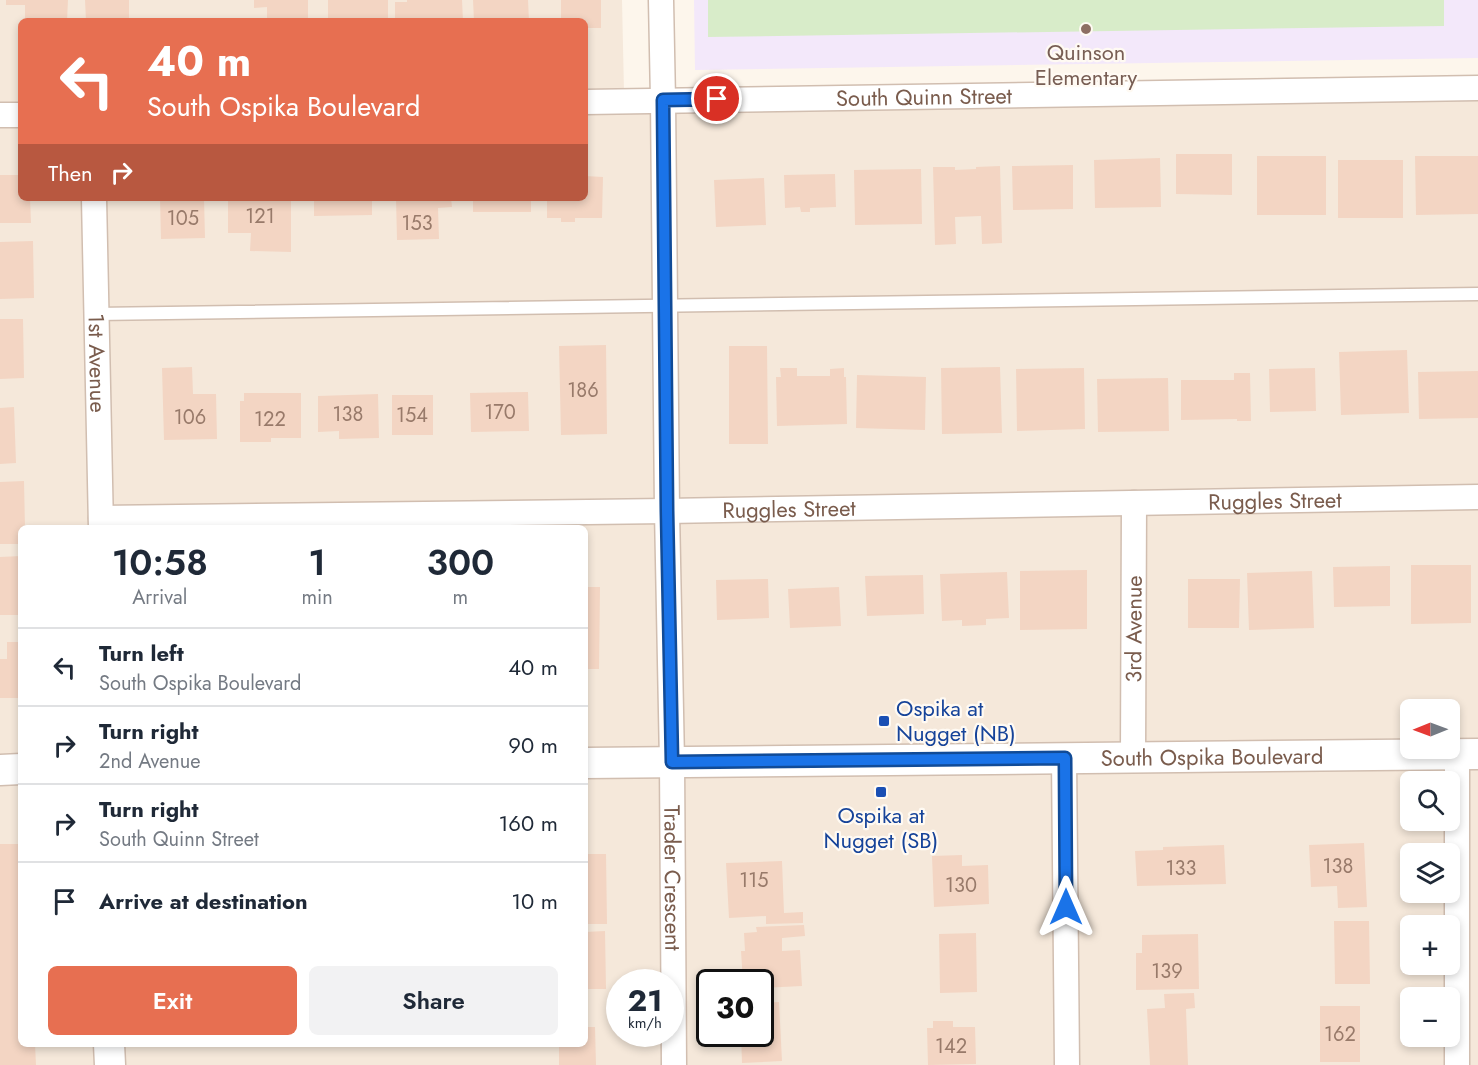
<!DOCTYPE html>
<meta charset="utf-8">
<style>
:root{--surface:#fff;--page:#f2f2f3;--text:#1f2937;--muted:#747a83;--line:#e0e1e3;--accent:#e76f51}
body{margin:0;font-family:Jost,sans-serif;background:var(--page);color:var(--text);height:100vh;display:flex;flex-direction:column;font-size:22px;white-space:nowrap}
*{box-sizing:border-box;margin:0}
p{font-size:20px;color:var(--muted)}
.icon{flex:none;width:33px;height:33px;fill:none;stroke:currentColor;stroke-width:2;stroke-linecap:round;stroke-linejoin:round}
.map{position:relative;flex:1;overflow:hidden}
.drawer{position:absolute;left:18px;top:525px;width:570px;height:522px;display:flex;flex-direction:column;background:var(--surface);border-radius:9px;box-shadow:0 3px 9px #0003}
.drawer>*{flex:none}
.hud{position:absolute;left:18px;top:18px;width:570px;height:183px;border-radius:9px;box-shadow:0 3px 9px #0003;background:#e76f51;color:#fff;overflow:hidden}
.needle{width:39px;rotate:269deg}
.buttons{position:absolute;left:1400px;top:699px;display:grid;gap:12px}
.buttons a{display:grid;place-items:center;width:60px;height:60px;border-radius:9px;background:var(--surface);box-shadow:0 3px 9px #0003;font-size:30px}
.speed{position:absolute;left:606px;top:969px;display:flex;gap:12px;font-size:30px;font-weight:700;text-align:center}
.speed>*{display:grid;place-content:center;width:78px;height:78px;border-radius:50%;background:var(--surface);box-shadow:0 3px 9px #0003;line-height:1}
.speed small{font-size:15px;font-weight:400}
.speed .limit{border:3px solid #111;border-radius:9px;background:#fff;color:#111}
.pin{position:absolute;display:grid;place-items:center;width:51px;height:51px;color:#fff;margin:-26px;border:3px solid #fff;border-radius:50%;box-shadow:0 2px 6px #0007}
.me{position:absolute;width:66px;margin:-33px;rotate:0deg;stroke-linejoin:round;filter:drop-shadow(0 0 4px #0008)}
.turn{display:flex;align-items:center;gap:21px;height:126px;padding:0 30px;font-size:27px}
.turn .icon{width:78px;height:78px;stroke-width:2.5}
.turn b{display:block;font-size:42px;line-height:51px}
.then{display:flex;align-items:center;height:57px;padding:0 30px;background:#0003;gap:12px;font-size:22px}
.eta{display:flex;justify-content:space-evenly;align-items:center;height:102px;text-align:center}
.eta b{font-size:36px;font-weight:600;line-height:42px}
.primary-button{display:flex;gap:12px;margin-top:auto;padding:12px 30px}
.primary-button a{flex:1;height:69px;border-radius:9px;background:var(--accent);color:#fff;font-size:24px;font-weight:600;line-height:69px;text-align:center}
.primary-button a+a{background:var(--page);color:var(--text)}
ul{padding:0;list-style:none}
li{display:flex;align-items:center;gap:18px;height:78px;padding:0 30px;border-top:2px solid var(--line)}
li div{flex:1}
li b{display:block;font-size:22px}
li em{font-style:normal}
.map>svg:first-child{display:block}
</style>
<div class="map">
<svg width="1478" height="1065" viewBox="0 0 1478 1065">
<rect width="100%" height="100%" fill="#fdf6ec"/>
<path fill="#f5e8da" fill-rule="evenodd" d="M0,0H622L624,92L1478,83V1065H0ZM21,21H585V198H21ZM21,528H585V1044H21ZM1410,710H1449V748H1410ZM1410,782H1449V820H1410ZM1410,854H1449V892H1410ZM1410,926H1449V964H1410ZM620,982H670V1034H620ZM710,982H760V1034H710ZM1410,998H1449V1036H1410Z"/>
<path fill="#f3e8fa" d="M694,0H1478V58L695,70Z"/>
<path fill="#d8ecc9" d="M708,0H1444V26L708,37Z"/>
<path fill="#f3d5c3" d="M6,0H68L67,21H25V5H6Z
M85,0H129V21H86Z
M254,0H308V21H267V7L254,8Z
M328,0H388V21H328Z
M407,0H462L463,21H395V2H407Z
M473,0H528L529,21H474Z
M561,0H601V28H585V21H561Z
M1176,154H1232V195L1176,194Z
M1257,156H1326V215H1257Z
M1415,156H1478V214L1416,215Z
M1160,158L1161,207L1095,208L1094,160Z
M1338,160H1403V218H1338Z
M1073,165V209L1013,210L1012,166Z
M1000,166L1002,243L982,244L981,216L955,217L956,244L935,245L933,167H955V170L976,169V167Z
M921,169L922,224L855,225L854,170Z
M835,174L836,207L810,208V212H801L800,207L785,208L784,175Z
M0,175H21V198H30L31,223H0Z
M585,176L603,177L602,218H575V222H561V218H547V198H585Z
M764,178L766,225L716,227L714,180Z
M160,198H204L205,238L161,239Z
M228,198H291V252L250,251L251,233H228Z
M314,198H372V215L314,216Z
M396,198H451L452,207L438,208L439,239L397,240Z
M473,198H531V212H473Z
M33,241L34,298L0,299V242Z
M0,319H23L24,378L0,379Z
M606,345L607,434L561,435L559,346Z
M729,346H767L768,444H729Z
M1407,350L1409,413L1341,415L1339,352Z
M192,367L193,394H216L217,439L164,440L162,368Z
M1000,367L1002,433L942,434L941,368Z
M780,368H797V376H830V369L844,368V377H846L847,424L777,426L776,377H781Z
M1084,368L1085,429L1017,431L1016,369Z
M1315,368L1316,411L1270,412L1269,369Z
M1478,371V418L1419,419L1418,372Z
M1234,373H1250L1251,421H1237V419L1181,420V380H1234Z
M857,375L926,377L925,430L856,428Z
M1168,378L1169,431L1098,432L1097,379Z
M528,392L529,431L471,432L470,393Z
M244,393H301V438H271V442H240V401H244Z
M378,394L379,438L339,439V431L318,432V396Z
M392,395H433V435H392Z
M14,407L16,463L0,464V408Z
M24,481L25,528H21V544H0V482Z
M21,556V615H0V557Z
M1411,565H1471V623L1411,624Z
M1390,566V606L1334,607L1333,567Z
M1087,570V629L1020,630V571Z
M1312,571L1314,628L1249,630L1247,573Z
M1007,572L1009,618L986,619V625L962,626V620L942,621L940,574Z
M923,575L924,614L867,616L865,576Z
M768,579L769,618L717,620L716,580Z
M1188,579H1240L1239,628H1188Z
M585,587H600L599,669H585Z
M839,587L841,626L790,628L788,589Z
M7,642H21V698H0V659H7Z
M1364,843L1367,907L1338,908L1337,886L1311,887L1309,845Z
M0,844H21V1044H35L36,1065H0Z
M1224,845L1226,884L1137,886L1135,851L1163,850V847Z
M585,854H606L607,924H585Z
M962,855V866L988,865L989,904L934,907L932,856Z
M782,861L784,913L803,912V923L766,924V916L729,918L726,863Z
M1334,921H1369L1370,984H1335Z
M804,925L805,936L782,938V951L800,950L802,986L760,988V982H743L741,951H745L744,933L757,932L756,927Z
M605,931L606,989H585V932Z
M976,933L977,992L940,993L939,934Z
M1198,934L1199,989L1136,990V953H1142V935Z
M1194,993L1195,1008L1186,1009L1188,1065H1150L1147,1009L1165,1008L1164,994Z
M779,1002L782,1061L742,1063L741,1034H760V1003Z
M1320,1006H1360V1062H1320Z
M933,1021H953V1027H975L976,1064L928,1065L927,1028H933Z
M585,1027H595L596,1065H559V1044H585Z"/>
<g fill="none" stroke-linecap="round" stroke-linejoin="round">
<defs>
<path id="service" d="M96,314L1478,294"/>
<g id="minor">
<path id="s1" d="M661,0L663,100L667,511L672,762L674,1065"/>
<path id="s2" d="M585,102L1478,88"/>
<path d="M0,115H21"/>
<path id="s3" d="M94,198L101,528"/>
<path id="s4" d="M101,518L667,511L1478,497"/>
<path d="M1457,754V1065"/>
<path id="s5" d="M1133,757L1134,503"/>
<path d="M1064,758L1067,1065"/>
</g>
<g id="tertiary">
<path id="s6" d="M585,763L1478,754"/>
<path d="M0,770L21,769"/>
<path d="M109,1044L110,1065"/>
</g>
</defs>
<use href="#service" stroke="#d1beb0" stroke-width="15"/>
<use href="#minor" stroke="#d1beb0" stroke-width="27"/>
<use href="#tertiary" stroke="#d1beb0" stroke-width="33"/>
<use href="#service" stroke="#fff" stroke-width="12"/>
<use href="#minor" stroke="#fff" stroke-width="24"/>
<use href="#tertiary" stroke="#fff" stroke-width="30"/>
</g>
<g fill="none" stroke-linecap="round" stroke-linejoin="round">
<defs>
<path id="route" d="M717,99L663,100L667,511L672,762L1065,758L1066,907"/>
</defs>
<use href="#route" stroke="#114b97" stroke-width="15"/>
<use href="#route" stroke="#1a73e8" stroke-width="10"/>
</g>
<circle fill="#8d6e63" stroke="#fffaf3" stroke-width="2" cx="1086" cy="29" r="6"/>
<g fill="#1a4fb4" stroke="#fffaf3" stroke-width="2">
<rect x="878" y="715" width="12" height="12" rx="3"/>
<rect x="875" y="786" width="12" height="12" rx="3"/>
</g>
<g text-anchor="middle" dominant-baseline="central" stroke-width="4.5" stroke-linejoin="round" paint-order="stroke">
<g font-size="20" fill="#987a6a">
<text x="260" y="216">121</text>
<text x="183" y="218">105</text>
<text x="417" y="223">153</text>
<text x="583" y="390">186</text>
<text x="500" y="412">170</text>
<text x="348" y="414">138</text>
<text x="412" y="415">154</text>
<text x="190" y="417">106</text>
<text x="270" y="419">122</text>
<text x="1338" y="866">138</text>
<text x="1181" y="868">133</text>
<text x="754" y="880">115</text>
<text x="961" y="885">130</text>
<text x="1167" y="971">139</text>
<text x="1340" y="1034">162</text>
<text x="951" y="1046">142</text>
</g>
<g font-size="22" fill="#785e54" stroke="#fffaf3">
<text x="1086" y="52">Quinson<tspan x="1086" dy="25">Elementary</tspan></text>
</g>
<g font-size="22" fill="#7a5c4d" stroke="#fffaf3">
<text stroke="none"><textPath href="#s2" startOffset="339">South Quinn Street</textPath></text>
<text stroke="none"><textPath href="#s3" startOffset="165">1st Avenue</textPath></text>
<text stroke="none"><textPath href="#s4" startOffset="1174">Ruggles Street</textPath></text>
<text stroke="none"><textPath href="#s4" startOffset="688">Ruggles Street</textPath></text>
<text stroke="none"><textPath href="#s5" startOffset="128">3rd Avenue</textPath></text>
<text stroke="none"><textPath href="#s6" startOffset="627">South Ospika Boulevard</textPath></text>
<text stroke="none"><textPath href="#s1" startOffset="878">Trader Crescent</textPath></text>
</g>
<g font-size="22" fill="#164399" stroke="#fffaf3" text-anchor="start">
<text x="896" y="708">Ospika at<tspan x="896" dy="25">Nugget (NB)</tspan></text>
<text x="881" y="815" text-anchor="middle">Ospika at<tspan x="881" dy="25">Nugget (SB)</tspan></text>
</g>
</g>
</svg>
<div class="buttons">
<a><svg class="needle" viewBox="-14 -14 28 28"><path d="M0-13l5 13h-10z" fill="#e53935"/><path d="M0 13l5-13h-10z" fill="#747a83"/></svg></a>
<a><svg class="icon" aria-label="search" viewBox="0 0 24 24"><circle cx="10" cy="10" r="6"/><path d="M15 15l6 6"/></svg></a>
<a><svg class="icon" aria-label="layers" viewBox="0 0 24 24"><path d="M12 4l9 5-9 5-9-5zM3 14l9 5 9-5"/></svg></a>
<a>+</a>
<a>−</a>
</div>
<div class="speed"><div>21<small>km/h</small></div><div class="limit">30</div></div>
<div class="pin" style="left:717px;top:99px;background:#d93025"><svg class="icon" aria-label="arrive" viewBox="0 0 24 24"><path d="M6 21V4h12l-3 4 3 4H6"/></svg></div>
<svg class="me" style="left:1066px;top:907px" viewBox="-20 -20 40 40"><path d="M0-17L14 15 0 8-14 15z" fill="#1a73e8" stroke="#fff" stroke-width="4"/></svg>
<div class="hud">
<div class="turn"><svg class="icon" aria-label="left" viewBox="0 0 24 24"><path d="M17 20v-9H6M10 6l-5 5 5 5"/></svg><div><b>40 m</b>South Ospika Boulevard</div></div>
<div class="then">Then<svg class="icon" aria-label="right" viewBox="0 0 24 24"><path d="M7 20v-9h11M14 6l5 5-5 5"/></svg></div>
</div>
<section class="drawer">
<div class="eta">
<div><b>10:58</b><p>Arrival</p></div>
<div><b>1</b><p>min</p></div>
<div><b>300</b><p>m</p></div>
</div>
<ul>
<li><svg class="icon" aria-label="left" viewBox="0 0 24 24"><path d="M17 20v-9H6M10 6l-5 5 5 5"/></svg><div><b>Turn left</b><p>South Ospika Boulevard</p></div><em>40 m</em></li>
<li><svg class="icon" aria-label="right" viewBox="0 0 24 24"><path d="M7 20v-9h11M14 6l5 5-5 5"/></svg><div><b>Turn right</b><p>2nd Avenue</p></div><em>90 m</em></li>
<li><svg class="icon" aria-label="right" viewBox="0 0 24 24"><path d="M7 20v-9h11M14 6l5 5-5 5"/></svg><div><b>Turn right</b><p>South Quinn Street</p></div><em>160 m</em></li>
<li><svg class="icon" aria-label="arrive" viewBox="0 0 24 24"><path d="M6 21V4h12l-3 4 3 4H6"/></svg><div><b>Arrive at destination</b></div><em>10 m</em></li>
</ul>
<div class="primary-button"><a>Exit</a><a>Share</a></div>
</section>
</div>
